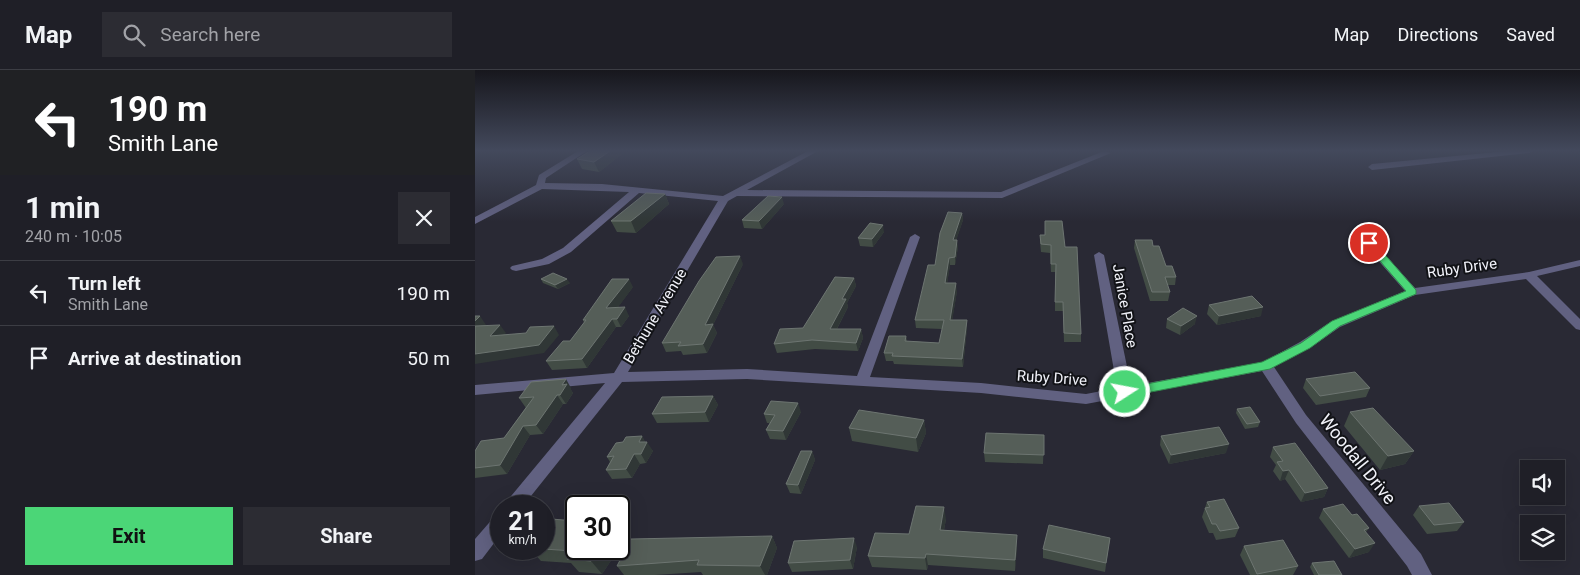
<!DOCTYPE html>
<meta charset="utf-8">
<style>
:root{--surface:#1f1f27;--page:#2c2c33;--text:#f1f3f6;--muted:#a1a2a7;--line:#3c3d44;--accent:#4bd677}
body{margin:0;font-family:Roboto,sans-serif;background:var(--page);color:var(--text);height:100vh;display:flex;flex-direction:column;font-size:19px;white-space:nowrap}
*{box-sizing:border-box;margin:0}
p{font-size:16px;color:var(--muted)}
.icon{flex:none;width:28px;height:28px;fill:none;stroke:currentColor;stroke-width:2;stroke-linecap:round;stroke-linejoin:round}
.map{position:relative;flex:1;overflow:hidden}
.panel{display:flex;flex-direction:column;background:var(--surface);width:475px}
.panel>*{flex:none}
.guide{background:#202124;color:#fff;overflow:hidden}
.tools{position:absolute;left:1045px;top:390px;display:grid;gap:10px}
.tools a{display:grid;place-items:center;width:45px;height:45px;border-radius:0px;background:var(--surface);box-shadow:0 5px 20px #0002,0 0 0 1px var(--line);font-size:25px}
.speed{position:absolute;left:15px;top:425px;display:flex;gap:10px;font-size:25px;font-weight:700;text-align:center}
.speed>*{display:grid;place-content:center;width:65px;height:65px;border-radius:50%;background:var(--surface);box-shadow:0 5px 20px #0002,0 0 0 1px var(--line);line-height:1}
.speed small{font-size:12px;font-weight:400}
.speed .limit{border:2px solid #111;border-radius:8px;background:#fff;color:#111}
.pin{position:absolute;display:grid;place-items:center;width:42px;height:42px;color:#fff;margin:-21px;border:2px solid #fff;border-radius:50%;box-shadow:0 1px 5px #0007}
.me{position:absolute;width:55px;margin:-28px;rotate:79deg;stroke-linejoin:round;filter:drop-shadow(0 0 4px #0008)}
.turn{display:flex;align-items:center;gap:18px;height:105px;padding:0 25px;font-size:22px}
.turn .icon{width:65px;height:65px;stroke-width:2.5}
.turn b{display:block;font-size:35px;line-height:42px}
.round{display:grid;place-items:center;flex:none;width:52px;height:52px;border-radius:0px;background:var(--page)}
.head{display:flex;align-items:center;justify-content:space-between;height:85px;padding:0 25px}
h1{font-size:30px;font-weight:700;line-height:38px}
.action{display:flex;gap:10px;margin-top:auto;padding:10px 25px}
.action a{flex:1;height:58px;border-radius:0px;background:var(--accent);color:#111;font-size:20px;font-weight:700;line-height:58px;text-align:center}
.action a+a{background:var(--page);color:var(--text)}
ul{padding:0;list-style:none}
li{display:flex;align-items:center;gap:15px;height:65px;padding:0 25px;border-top:1px solid var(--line)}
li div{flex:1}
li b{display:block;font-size:19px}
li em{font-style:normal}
header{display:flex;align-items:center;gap:30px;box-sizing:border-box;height:70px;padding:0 25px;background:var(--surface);border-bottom:1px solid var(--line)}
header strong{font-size:24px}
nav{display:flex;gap:28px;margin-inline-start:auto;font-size:18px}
.search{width:350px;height:45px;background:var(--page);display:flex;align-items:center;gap:12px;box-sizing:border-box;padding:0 18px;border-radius:0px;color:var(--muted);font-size:19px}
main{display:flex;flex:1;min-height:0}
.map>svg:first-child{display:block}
</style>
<header>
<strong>Map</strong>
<div class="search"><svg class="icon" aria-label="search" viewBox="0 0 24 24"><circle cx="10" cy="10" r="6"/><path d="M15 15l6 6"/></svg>Search here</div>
<nav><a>Map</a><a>Directions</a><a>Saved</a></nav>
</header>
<main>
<section class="panel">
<div class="guide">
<div class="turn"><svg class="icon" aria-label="left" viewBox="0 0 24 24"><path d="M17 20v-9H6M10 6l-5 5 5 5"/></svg><div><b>190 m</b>Smith Lane</div></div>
</div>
<div class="head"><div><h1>1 min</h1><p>240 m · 10:05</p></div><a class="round"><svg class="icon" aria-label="close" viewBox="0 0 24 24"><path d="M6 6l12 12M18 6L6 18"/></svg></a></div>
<ul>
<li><svg class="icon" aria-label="left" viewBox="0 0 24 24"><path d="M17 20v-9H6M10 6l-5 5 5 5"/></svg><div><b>Turn left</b><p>Smith Lane</p></div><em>190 m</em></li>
<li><svg class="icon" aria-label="arrive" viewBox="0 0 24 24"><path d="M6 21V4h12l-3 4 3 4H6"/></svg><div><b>Arrive at destination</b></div><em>50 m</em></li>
</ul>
<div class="action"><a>Exit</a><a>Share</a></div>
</section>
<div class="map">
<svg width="1105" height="505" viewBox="0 0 1105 505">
<rect width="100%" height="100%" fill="#292934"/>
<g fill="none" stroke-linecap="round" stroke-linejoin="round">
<path fill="#616181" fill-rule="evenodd" d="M103,81H112L71,108L70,113L127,114L248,126L333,81H343L272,120L526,122L629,81L636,83L527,128L262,126L253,131L153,302L272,299L382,306L435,167L440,164L445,167L395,307L506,313L611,324L642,318L619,185L624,182L629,185L656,316L788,292L825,272L857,251L930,221L879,163V159H887L940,218L1054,202L1105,190V196L1062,206L1105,249V260L1101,259L1051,209L940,225L865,257L835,278L799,297L831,345L946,484L957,505H937L932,496L821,353L787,301L611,334L506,323L272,309L147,312L48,436H29L32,431L130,313L0,325V315L139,303L243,131L164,123L96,182L74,194L41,201L37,200L35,198L37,196L67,189L88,178L154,122L67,119L0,154V147L61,115L64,105Z
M1032,81H1058L1054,83L897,100L893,97L897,94Z
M26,443V464L7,489L0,491V469L20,446Z"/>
</g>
<path fill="#424c45" d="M147,84L124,102L107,99L102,89Z
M190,124L194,134L161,163L142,162L136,151Z
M309,134L287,159L269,158L267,150Z
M487,143L488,150L481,170L483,177L480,195H475L472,213L482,221L477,250H492V258L488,297L419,294L418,291H411L409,283L431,266L432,271L464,273L467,259L441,258L440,250Z
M570,151L590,177L606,264V272H589L588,241H580V202H576L575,183L566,182L565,172V165H570Z
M409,162L398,177L385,176L383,168Z
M660,170L678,176L691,196L701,207L700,215H692L695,222L693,231H675L659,178Z
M268,194L238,255L242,263L232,283L208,285L206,281L191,282L187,273Z
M379,208L381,216L372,233L373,237L362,259H386L388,268L383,281L340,279L302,283L299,274L328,258Z
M66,209L95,213L83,219L68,213Z
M158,217L142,238L154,246L146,257H141L112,298L77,300L71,291L95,271L109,253L108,250Z
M734,235L786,246L742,255L732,244Z
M692,249L720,254L705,265L691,258Z
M831,309L895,318L891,327L841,335L828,318Z
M96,318V320L98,323L91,334H88L68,364L55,365L32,404L0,408V381L29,368L51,337V338L44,328Z
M238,326L243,335L234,352L182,353L177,344Z
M762,339L785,352L783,357L770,359L761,343Z
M326,342L311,370L295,369L291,360L295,353H292L289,344Z
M875,342L939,381L930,394L905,400L869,356Z
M449,350L451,363L443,382L377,371L374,358Z
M569,365L568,394L510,392L509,383Z
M167,366L170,372L178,381L171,393L165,394L157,408L137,409L131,400L135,392L132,387L148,372Z
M686,366L751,383L694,394L685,375Z
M798,377L853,418L849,427L826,432L810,409L805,411L798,401L801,395L795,387Z
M337,381L340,390L326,424L315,423L311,414Z
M732,432L764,458L760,467L741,470L738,463H734L727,447Z
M944,436L989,452L982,461L952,464L938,445Z
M848,439L877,445L894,458L891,462L894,482L874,488L844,448Z
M471,449L469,460L542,476L540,501L453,495L452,500L397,497L393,486L434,464Z
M144,457L151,468L127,504L104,502L96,493L66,491L55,479H144Z
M297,466L302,478L292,505H228L226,502L180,505H149L142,496Z
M635,468L630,502L568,488V479Z
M769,476L823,496L818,505H775L765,485Z
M382,477L378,499L317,502L313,493Z
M837,493L867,505H839L835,497Z"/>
<path fill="#303736" d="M135,81H145L147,84L124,102L119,92Z
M190,124L194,134L161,163L156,151Z
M307,127L309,134L287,159L284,151Z
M487,143L488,150L479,177L478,170Z
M408,155L409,162L398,177L397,169Z
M482,170L483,177L480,195V187Z
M265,186L268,194L238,255L242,263L232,283L228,274L230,255Z
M474,188L475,195L471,221L470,213Z
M379,208L381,216L372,233L373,237L357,268L355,259L367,229Z
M92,209L95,213L83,219L80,215Z
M154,209L158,217L136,247L131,238Z
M481,213L482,221L476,258L475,250Z
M150,237L154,246L146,257L142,249Z
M788,237L786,246L742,255L744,246Z
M5,246L11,255L0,265V251Z
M722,246L720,254L705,265L706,256Z
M137,249L141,257L112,298L107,289Z
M492,250V258L488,297L487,289Z
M25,255L31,263L22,274L15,266Z
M79,256L84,265L69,283L0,294V284Z
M386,259L388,268L383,281L381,273Z
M91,309L96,318V320L98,323L91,334L85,325L87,315Z
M82,325L88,334L68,364L61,355Z
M238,326L243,335L234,352L230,342Z
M323,333L326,342L311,370L308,361Z
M449,350L451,363L443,382L441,368Z
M48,356L55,365L32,404L25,395Z
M167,366L171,374L172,372L178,381L171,393L166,384L164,372Z
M754,374L751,383L694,394L696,385Z
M337,381L340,390L326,424L323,415Z
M939,381L930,394L905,400L913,386Z
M159,384L165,394L157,408L151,399Z
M814,400L810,409L805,411L808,401Z
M853,418L849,427L826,432L830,423Z
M469,437L471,449L467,471L465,460Z
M144,457L151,468L127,504L116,491L125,479H144Z
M542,465V476L540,501V490Z
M297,466L302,478L292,505H290L285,496Z
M379,468L382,477L378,499L375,490Z
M900,473L894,482L874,488L880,479Z
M451,484L453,495L452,500L450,488Z"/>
<path fill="#555e58" stroke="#6d7571" d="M115,81H135L119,92L102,89Z
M171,123L190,124L156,151H136Z
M293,126L307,127L284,151L267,150Z
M473,142L487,143L478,170H482L480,187L474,188L470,213H481L475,250H492L487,289L417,286L418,283H409L414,266H431L430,271L464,273L469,250H440L453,195H460L465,163Z
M570,151H587L590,177H602L606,264L589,263L588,232H580L581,194H576V175L566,174L565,165H570Z
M395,153L408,155L397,169L383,168Z
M660,170H677L678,176H684L691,196H697L701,207H690L695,222H677Z
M265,186L230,255L238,254L228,274L203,276L206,272L187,273L224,211L241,187Z
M78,203L92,209L80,215L66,209Z
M360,207L379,208L367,229H371L355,259H386L381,273L337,270L299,274L305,259L328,258Z
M137,209H154L131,238L150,237L142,249H137L107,289L71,291L88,271H95L111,250H108Z
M777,226L788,237L744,246L734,235Z
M708,238L722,246L706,256L692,249Z
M0,246H5L0,251Z
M25,255L15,266L51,263L55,257L79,256L64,275L0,284V256Z
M880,302L895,318L845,326L831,309Z
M91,309L87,315L92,314L85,325H82L61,355L48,356L25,395L0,398V381L6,371L29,368L59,327L44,328L56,312Z
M238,326L230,342L177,344L187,327Z
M296,331L323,333L308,361L291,360L300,345L289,344Z
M775,337L785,352L772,354L762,339Z
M898,338L939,381L913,386L875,342Z
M384,340L449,350L441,368L374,358Z
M744,357L754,374L696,385L686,366Z
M511,363L569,365V385L509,383Z
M167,366L164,372H172L166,384H159L151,399L131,400L139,386L132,387L141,373L148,372L151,367Z
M820,373L853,418L830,423L814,400L808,401L802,392L808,391L798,377Z
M326,381H337L323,415L311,414Z
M749,429L764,458L745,461L741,454H737L730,438L735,437L732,432Z
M974,433L989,452L959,455L944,436Z
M868,434L877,445L882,444L894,458L889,460L900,473L880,479L848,439Z
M441,436L469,437L465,460L542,465L540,490L451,484L450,488L393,486L400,463L434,464Z
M76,449L101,451V479H125L116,491L92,489L98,481L69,479V459Z
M574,455L635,468L631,493L568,479Z
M297,466L285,496L222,495L224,490L142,496L156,469Z
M379,468L375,490L313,493L319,471Z
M808,470L823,496L782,504L769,476Z
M859,491L867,505H844L837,493Z"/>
<linearGradient id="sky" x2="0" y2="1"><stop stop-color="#17171d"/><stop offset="0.53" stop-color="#43495c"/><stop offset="1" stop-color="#43495c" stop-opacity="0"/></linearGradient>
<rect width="1105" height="152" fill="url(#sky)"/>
<path fill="#4bd677" stroke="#318b4d" d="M894,170L898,171L941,220V224L865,256L835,278L795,299L650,327L645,326L643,322L650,318L787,292L826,273L857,251L931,221L891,175L890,173Z"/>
<g text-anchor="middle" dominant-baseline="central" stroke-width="4" stroke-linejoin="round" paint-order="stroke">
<g font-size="15" fill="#f1f2f9" stroke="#121317">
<text transform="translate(987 198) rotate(-8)">Ruby Drive</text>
<text transform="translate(650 236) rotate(80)">Janice Place</text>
<text transform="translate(180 246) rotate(-59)">Bethune Avenue</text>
<text transform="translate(577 308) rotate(4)">Ruby Drive</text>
</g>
<g font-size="18" fill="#f1f2f9" stroke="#121317">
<text transform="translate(883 389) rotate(51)">Woodall Drive</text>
</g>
</g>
</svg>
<div class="tools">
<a><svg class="icon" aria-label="sound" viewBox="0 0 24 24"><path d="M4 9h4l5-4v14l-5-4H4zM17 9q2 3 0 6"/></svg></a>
<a><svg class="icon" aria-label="layers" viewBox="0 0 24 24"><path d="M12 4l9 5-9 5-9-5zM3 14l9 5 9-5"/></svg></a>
</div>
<div class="speed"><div>21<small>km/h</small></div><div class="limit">30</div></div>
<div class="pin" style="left:894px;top:173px;background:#d93025"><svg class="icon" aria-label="arrive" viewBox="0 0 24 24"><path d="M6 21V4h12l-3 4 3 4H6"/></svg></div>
<svg class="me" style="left:650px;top:322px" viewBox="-20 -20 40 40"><circle r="17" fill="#4bd677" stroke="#fff" stroke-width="3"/><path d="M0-11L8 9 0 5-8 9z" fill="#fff"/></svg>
</div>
</main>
